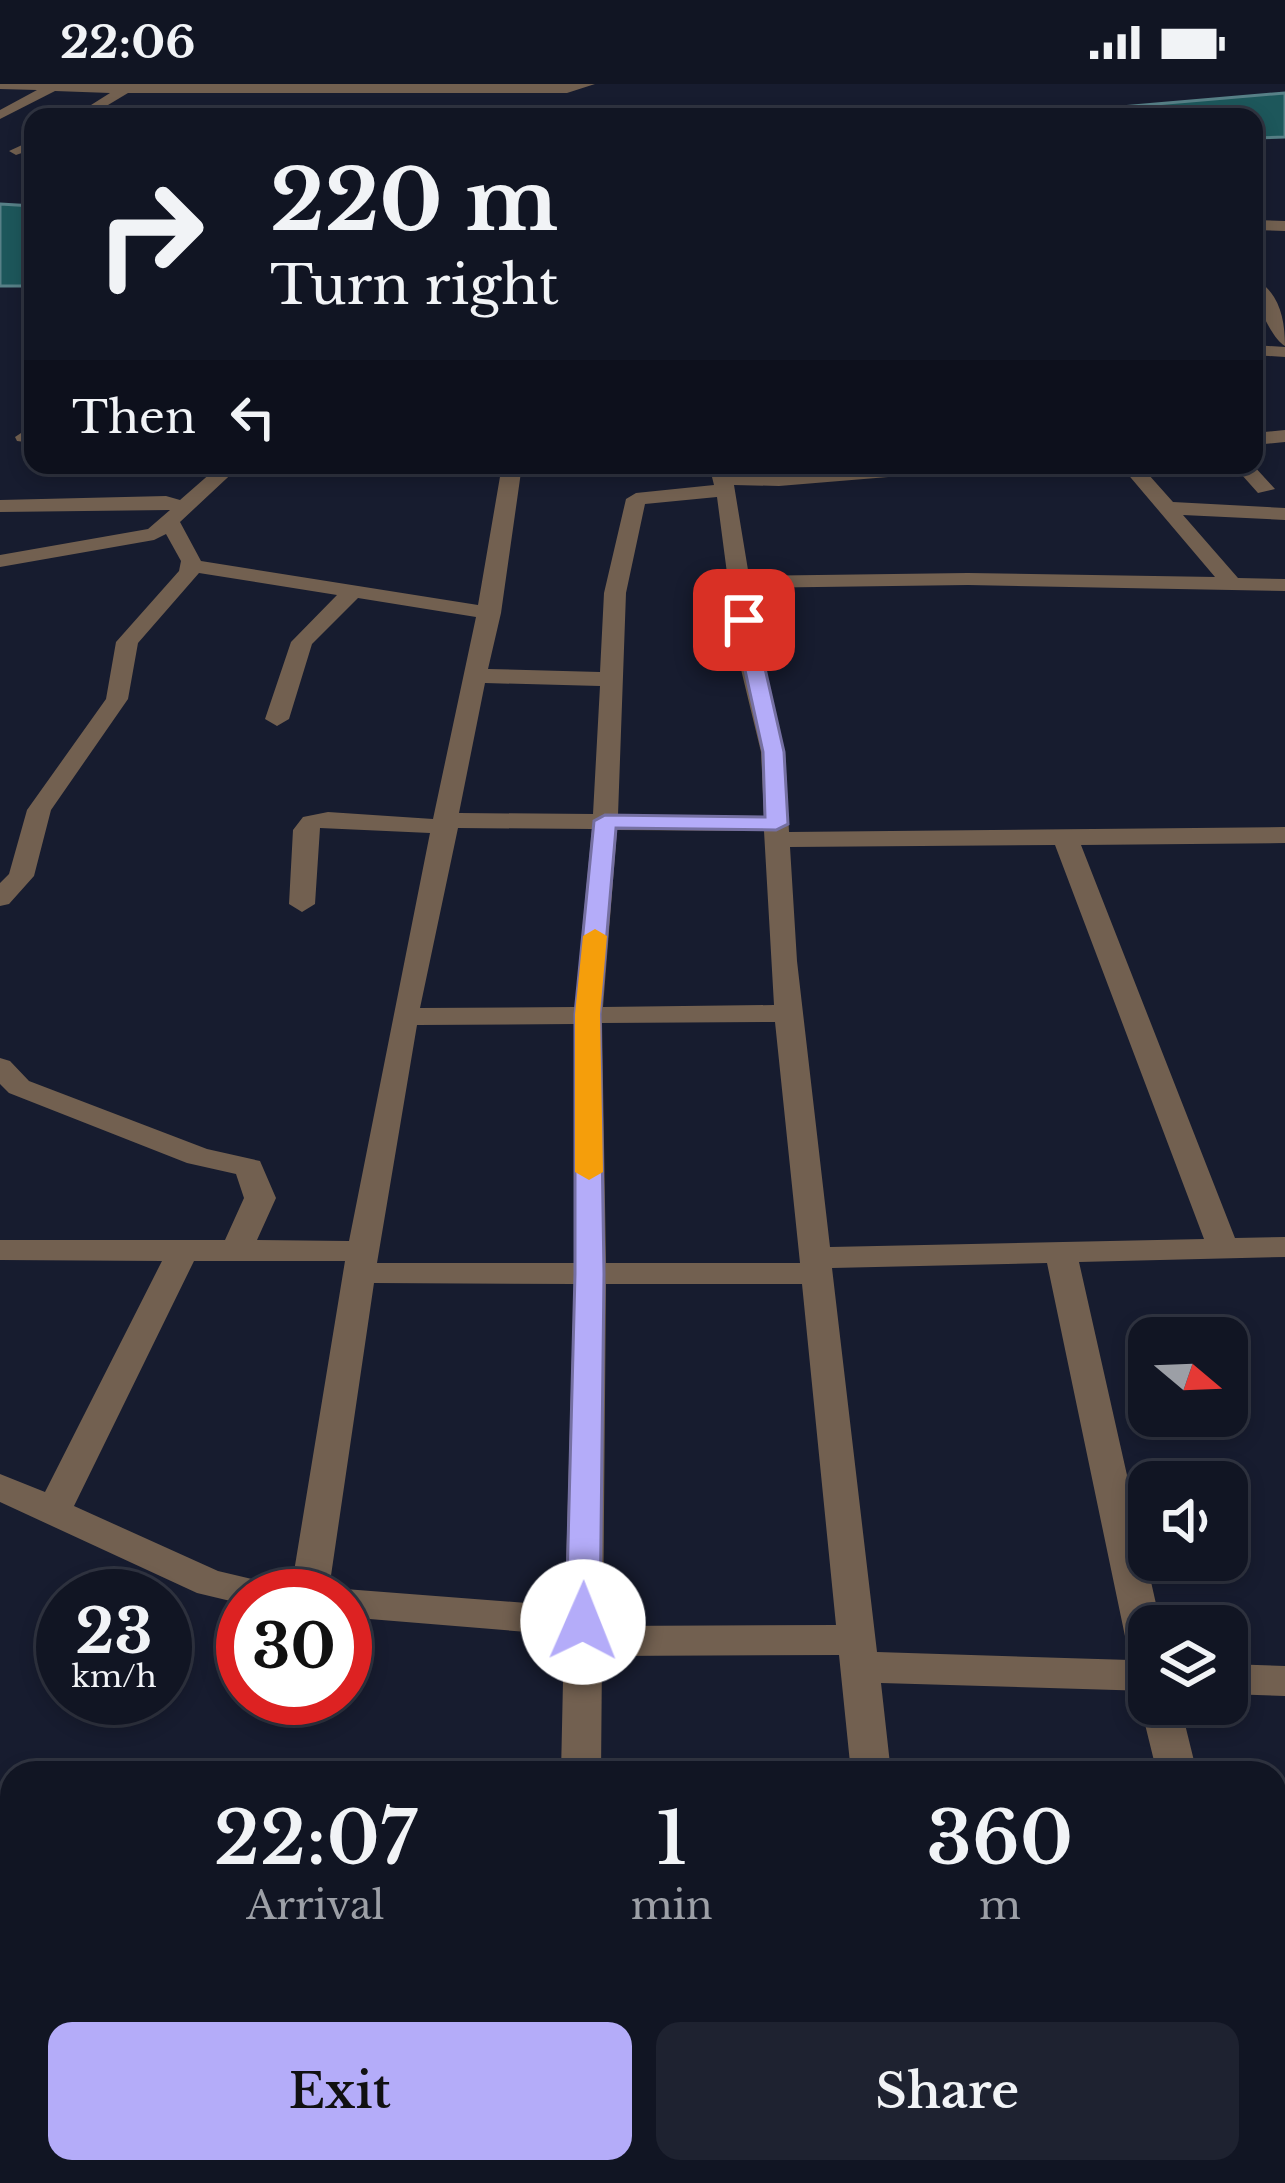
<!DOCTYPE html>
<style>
:root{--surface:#111523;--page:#1e2230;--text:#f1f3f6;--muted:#9c9fa6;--line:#303441;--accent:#b4acf9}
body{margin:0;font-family:"Libre Baskerville",serif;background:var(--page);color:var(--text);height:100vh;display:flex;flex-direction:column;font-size:45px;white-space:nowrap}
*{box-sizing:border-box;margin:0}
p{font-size:39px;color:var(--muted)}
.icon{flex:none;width:66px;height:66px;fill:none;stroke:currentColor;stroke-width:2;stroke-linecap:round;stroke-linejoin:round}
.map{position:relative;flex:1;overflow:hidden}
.panel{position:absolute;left:0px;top:1677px;width:1287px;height:423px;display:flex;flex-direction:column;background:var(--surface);border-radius:36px 36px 0 0;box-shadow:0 6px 18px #0003,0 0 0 3px var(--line)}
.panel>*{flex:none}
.guide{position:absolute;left:24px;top:24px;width:1239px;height:366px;border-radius:24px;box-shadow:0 6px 18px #0003,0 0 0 3px var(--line);background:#111523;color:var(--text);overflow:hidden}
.needle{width:78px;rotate:109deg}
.buttons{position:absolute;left:1128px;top:1233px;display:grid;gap:24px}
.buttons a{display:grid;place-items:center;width:120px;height:120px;border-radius:24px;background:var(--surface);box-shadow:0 6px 18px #0003,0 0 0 3px var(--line);font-size:60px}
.speed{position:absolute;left:36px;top:1485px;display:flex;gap:24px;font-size:60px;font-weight:700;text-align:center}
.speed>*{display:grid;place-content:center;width:156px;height:156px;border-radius:50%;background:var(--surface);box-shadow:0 6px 18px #0003,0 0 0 3px var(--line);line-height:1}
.speed small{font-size:30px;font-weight:400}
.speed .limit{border:18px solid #d22;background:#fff;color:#111}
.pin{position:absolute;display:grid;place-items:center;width:102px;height:102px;color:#fff;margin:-51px;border-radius:24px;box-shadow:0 6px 18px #0006}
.me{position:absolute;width:132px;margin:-66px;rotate:1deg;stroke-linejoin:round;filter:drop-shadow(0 0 9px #0008)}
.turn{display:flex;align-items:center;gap:42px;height:252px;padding:0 48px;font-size:54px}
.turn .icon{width:156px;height:156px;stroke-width:2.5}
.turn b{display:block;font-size:84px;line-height:102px}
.then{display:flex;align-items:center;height:114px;padding:0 48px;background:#0003;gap:24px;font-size:45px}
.eta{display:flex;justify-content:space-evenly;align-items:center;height:204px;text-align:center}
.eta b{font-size:72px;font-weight:600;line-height:84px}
.cta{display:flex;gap:24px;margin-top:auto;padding:24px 48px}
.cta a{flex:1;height:138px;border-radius:24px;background:var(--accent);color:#111;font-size:48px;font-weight:600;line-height:138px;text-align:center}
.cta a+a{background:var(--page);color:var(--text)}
.status{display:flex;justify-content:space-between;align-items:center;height:84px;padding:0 60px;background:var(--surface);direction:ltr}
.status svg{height:33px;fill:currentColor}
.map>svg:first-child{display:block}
</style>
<div class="status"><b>22:06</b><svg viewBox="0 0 49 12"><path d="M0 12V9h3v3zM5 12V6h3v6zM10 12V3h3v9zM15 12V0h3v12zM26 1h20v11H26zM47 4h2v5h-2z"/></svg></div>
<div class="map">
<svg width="1285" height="2099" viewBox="0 0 1285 2099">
<rect width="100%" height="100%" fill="#171c2f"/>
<path fill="#1d575b" stroke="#578087" stroke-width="3" d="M1285,9V53L1254,54V33H1005Z
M0,120L33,122V202H0Z"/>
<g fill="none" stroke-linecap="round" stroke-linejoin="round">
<path fill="#726050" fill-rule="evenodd" d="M0,0H595L567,9H128L88,33H72L110,9L55,7L0,35V26L37,6L0,5Z
M33,56V65L16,71L9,67Z
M1254,136L1285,137V147L1254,146Z
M1254,194C1279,208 1285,234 1285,262C1269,252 1254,213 1254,194Z
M1254,261L1285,263V273L1254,271Z
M1285,346V358L1254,361V349Z
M24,347H33V359L17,357L15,353Z
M220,381H241L180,438L201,477L478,521L502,381H522L501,529L488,585L600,588L604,509L626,415L636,409L714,401L709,381H729L731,389C811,391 890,381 971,381L961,387L779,402L734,401L749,492L968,489L1215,493L1120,381H1140L1173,418L1285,424V436L1183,431L1238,494L1285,495V507L968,501L751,504L760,573L785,668L789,748L1285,743V759L1081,761L1235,1154L1285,1153V1173L1079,1178L1161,1542H1149V1607L881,1599L891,1689H851L839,1571L602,1572L601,1689H561L564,1551L345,1533V1512H330L345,1505L565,1522L574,1200L374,1199L328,1512H290L345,1177H194L74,1422L218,1487L281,1502L287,1512H243V1520L197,1509L0,1418V1390L45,1408L162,1177L0,1176V1156H225L244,1114L236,1090L187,1079L9,1009L0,1000V974L10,977L29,997L207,1065L260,1077L276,1114L257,1156L349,1157L430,749L320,744L315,820L302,828L289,820L293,746L303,733L328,728L433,735L476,533L358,514L312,560L289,635L277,642L265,635L291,558L337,511L199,489L138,559L128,615L51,726L34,792L9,820L0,822V799L9,790L27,726L106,615L116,558L179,487L181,477L166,450L154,456L0,483V471L148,445L170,426L0,428V416L166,412L180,416ZM717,413L738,573L761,668L764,732L618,731L626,509L645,420ZM485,599L600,602L593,730L459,729ZM458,744L592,745L575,923L420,924ZM617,746L764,747L774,921L603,923ZM1055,761L1204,1155L830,1163L797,877L790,763ZM775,938L800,1179H606L602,939ZM574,940V1179H377L417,941ZM1047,1179L1130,1576L877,1568L832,1184ZM606,1200H802L836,1541L603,1542Z
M1233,381H1253L1275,405L1258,409Z
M1227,1580L1285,1582V1612L1227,1610Z
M1149,1608V1620H1180L1197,1689H1157L1140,1620Z
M1275,2052L1285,2056V2099H1257L1255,2088H1275Z
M551,2088H599V2099H551Z
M890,2088H938L939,2099H891Z"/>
</g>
<path fill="#b4acf9" stroke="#7570a2" stroke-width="3" d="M744,530L754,536L784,668L788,740L776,746L616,744L600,930L604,1190L600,1538L595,1547L583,1551L571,1547L566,1538L575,1190V930L594,737L605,731L765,733L763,668L734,536Z"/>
<path fill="#f59e0b" d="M595,845L607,852L600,930L603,1088L589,1096L575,1088V930L583,852Z"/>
</svg>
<div class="buttons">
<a><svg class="needle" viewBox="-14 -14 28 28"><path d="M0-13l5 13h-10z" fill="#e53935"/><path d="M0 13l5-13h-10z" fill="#9c9fa6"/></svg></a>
<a><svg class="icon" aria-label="sound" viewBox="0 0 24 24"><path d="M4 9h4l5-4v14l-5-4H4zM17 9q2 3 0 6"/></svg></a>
<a><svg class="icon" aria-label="layers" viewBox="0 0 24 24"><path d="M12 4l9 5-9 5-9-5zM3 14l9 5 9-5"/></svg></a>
</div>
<div class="speed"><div>23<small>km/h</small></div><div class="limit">30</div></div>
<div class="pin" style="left:744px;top:536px;background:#d93025"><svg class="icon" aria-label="arrive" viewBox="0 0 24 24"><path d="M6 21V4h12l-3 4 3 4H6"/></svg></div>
<svg class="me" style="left:583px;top:1538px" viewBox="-20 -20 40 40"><circle r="19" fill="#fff"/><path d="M0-13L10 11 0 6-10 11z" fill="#b4acf9"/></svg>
<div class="guide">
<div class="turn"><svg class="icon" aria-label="right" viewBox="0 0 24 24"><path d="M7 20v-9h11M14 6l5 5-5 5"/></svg><div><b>220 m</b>Turn right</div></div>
<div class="then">Then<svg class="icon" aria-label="left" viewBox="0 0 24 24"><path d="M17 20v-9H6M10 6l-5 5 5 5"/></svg></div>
</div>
<section class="panel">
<div class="eta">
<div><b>22:07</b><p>Arrival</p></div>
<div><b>1</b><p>min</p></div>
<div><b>360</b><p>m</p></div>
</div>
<div class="cta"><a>Exit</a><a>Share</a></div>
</section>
</div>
